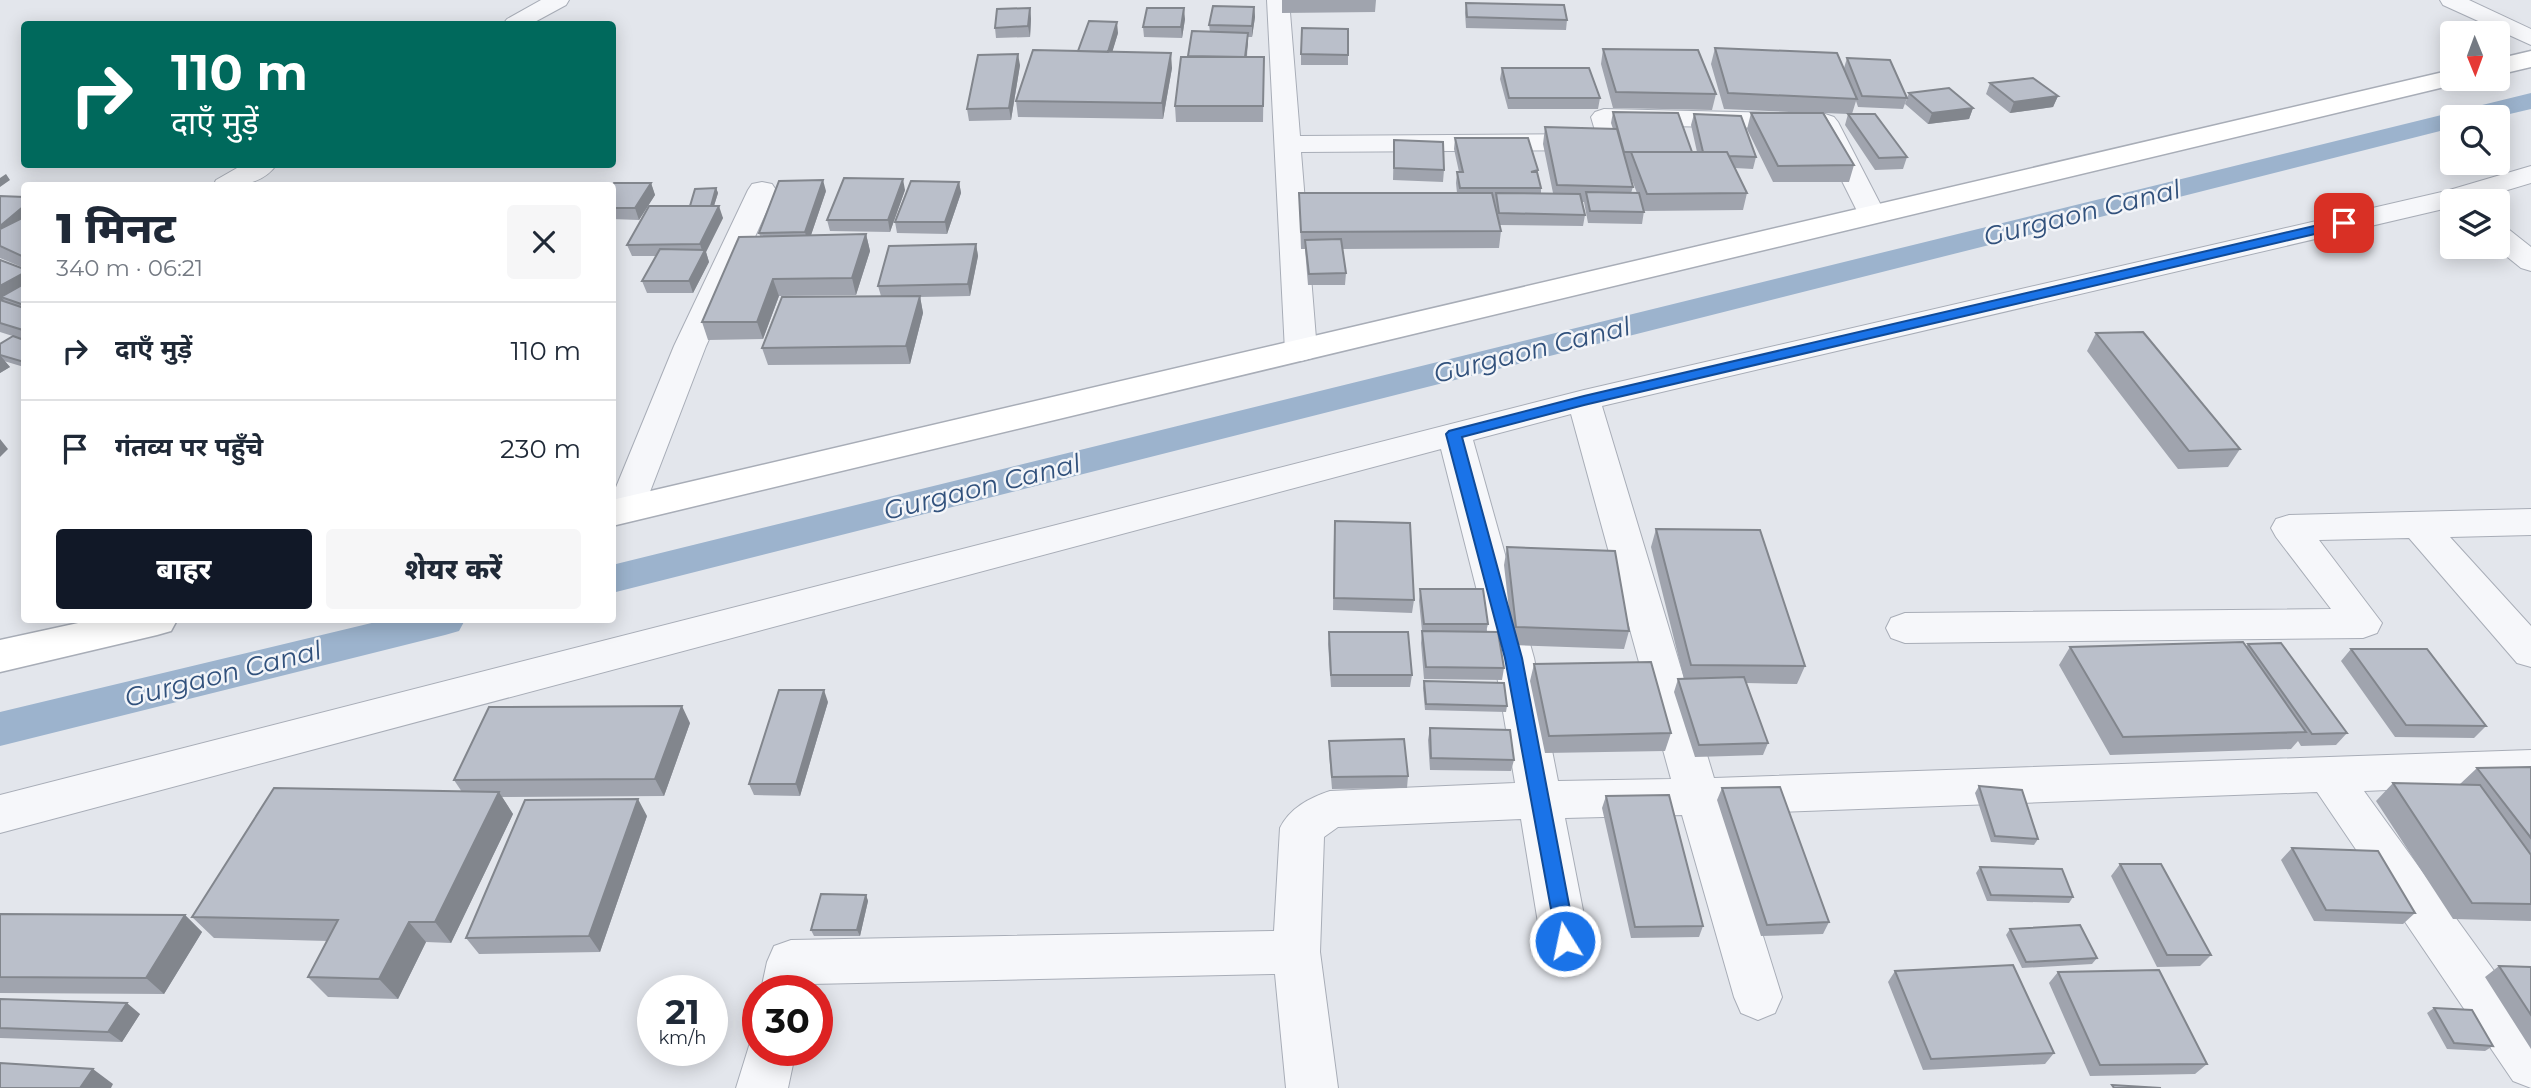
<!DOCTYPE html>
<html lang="hi">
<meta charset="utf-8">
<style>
:root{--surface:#fff;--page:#f6f6f7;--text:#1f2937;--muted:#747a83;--line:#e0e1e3;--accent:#111827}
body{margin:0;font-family:Montserrat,"Noto Sans Devanagari",sans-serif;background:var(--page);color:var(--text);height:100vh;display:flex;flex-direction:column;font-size:26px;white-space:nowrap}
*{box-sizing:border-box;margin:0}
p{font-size:23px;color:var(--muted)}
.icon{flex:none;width:38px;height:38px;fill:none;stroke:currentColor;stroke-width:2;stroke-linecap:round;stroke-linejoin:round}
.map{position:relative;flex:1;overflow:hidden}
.side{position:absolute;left:21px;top:182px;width:595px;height:441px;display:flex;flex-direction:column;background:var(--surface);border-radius:7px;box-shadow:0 4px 18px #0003}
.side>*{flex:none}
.guide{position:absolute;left:21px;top:21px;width:595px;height:147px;border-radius:7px;box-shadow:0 4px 18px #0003;background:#00695c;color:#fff;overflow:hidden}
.needle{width:46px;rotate:179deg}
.tools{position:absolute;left:2440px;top:21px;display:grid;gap:14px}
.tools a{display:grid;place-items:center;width:70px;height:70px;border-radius:7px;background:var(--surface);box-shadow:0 4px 18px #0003;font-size:35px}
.speed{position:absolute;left:637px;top:975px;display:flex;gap:14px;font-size:35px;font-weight:700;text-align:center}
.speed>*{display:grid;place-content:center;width:91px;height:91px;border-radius:50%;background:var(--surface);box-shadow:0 4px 18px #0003;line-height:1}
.speed small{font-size:18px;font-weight:400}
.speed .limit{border:10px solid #d22;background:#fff;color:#111}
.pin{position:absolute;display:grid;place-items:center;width:60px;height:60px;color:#fff;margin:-30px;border-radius:14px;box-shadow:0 4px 10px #0006}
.me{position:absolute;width:77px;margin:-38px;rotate:350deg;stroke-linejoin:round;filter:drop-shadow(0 0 5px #0008)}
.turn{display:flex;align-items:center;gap:24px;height:147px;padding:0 35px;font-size:32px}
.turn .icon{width:91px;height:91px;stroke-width:2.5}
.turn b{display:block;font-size:49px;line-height:60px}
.round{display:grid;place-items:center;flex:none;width:74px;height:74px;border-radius:7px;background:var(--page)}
.head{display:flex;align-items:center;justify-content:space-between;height:119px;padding:0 35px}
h1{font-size:42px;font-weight:800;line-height:52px}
.cta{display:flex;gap:14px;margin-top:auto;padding:14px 35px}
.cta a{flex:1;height:80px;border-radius:7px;background:var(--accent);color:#fff;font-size:28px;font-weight:800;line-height:80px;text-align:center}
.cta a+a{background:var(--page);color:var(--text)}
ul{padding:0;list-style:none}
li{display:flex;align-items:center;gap:21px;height:98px;padding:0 35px;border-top:2px solid var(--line)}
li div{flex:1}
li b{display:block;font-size:26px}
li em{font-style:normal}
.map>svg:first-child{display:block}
</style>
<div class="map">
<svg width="2531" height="1088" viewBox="0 0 2531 1088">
<rect width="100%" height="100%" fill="#e3e6ec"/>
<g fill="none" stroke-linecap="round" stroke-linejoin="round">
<path fill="#9cb3cd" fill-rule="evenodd" d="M2531,93V109L2497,117H2452V128L612,593V565Z
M384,620H465L459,631L445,635L0,746V712Z"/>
<defs>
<path id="street" d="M541,0H569L566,5L531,24H503L507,19Z
M1267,0H1289L1300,136L1596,134L1591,117L1595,112L1604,109L1825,114L1834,117L1838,122L1886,215L1882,221L1872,223L1862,221L1816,129L1619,125L1624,142L1620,148L1611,150L1301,152L1317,351L1312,358L1301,361L1290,358L1285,351Z
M2440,0H2469L2531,29V45L2443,5Z
M244,164H277C262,186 236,186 213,186L216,180Z
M2531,166V183L2471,201H2452V207L1602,406L1714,778L2531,750V784L2364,791L2531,1022V1088L2513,1081L2317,792L1725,814L1782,997L1775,1013L1758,1020L1741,1013L1734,997L1682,815L1565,818L1589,941L1582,956L1565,962L1548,956L1541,941L1521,819L1338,827L1324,837L1320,952L1338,1088H1286L1275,974L811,984L809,990H761L767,962L774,946L791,940L1274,931L1280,828C1290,808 1309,798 1330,791L1515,783L1494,658L1441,449L0,833V795L1584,390L2446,191ZM1571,414L1671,779L1558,781L1534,658L1473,440Z
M762,182L772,184L776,190L706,346L643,510L638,519L625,522L612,519V497L674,346L748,190L752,184Z
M2497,225L2507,228L2531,247V271L2521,268L2495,247H2497Z
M2531,509V535L2450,537L2531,626V667L2517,663L2409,538L2319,540L2382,623L2377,633L2363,638L1905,643L1891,638L1886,628L1891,618L1905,613L2331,609L2276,537L2271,528L2276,519L2289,515Z
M758,1031V1050H796L788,1088H736L753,1033Z"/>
<path id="secondary" d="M2531,51V67L2497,75V59Z
M2452,70V79H2464L2461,83L612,526V500Z
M92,620H177L171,631L157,635L0,672V640Z"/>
</defs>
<use href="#street" stroke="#a8adb7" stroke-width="2"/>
<use href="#secondary" stroke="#a8adb7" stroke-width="3"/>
<use href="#street" fill="#f6f7fa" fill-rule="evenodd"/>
<use href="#secondary" fill="#fff" fill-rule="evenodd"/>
</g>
<path fill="#a0a4ae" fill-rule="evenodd" d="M1282,0H1376L1375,12L1282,13Z
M1466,3L1567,20L1566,30L1466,28L1465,13Z
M1254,7L1255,17L1252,37H1248L1247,57H1264L1263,122H1176L1175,106L1188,57L1192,31L1210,32L1209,25Z
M1030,8L1031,19L1030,37L996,38L995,28Z
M1185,19L1182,38L1144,37L1143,27Z
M1118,33L1112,52L1172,68L1163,119L1018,117L1016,101L1078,51Z
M1715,48L1844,68L1847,58L1907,98L1903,109L1858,107L1856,101L1852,114L1907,157L1903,169L1875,170L1845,125L1848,114L1824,113L1854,165L1849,182H1773L1747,129L1751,113H1811L1724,109L1711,64Z
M1603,49L1716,94L1712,110L1613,108L1601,64Z
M1301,54L1348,55V65H1301Z
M1020,65L1011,120L969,121L967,109Z
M1502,68L1600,98L1598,109H1508L1500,79Z
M1990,83L2058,96L2053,107L2010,113L1986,94Z
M1909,93L1973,108L1969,119L1928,124L1905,104Z
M1613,112L1692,152H1697L1691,125L1694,114L1756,157L1753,169L1735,168L1747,193L1743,210L1644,211L1642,224L1588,223L1584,202H1582L1585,215L1583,226L1499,225L1501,231L1499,248L1342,249L1346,273L1345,285H1308L1305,249H1301L1299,193H1457L1456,183L1457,172H1459L1454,149L1455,138L1538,170L1537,173L1541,188V193H1553L1543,144L1545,127L1613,129L1611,123ZM1628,170L1637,193H1631L1633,187Z
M1394,140L1444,170L1443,182L1393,180Z
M959,182L961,193L947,234L897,233L895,222Z
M651,183L655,195L639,220L612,219V186Z
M716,188L718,193L714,206L723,218L706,252L709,262L693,293H647L642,281L656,256H632L627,245L690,206Z
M905,190L890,232L830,231L827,220Z
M826,191L811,235L866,234L870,251L856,295L779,296L763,339L708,340L702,322L760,236L759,233Z
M0,196L24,197V268L0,258Z
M976,244L978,256L970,296L920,297L923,313L910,364L768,365L762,348L881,296L878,286Z
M0,260L24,269V367L4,361L10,367L0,373V344L19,338L0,332Z
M2096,333L2240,449L2228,467L2178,469L2087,351Z
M1656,529L1805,666L1797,684L1746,683L1768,743L1763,755L1695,757L1674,692L1678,679H1684L1651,547Z
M1334,533L1414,600L1412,613L1333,610Z
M1507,547L1629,631L1624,649L1513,645L1504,565Z
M1420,589L1488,624L1486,632L1504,668L1502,680L1424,679L1421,643L1422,631L1419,601Z
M1329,632L1412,675L1410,687H1331L1328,644Z
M2248,644L2347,733L2336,745L2301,746L2298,741L2291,749L2110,755L2059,665L2070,647H2246Z
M2351,649L2486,726L2474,738L2395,737L2341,661Z
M1534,664L1671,733L1665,751L1545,753L1530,681Z
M1424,681L1507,706L1506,712L1425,710L1423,688Z
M828,702L800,796L754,795L749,784Z
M690,723L664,796L502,797L513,814L451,943L426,942L398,999L328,997L308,977L328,941L214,938L192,917L462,792L454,780Z
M1430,728L1514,760L1511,771L1430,770L1428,740Z
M1329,741L1408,776L1407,788L1332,789L1329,753Z
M2531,767V921L2453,919L2376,801L2393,783L2459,785L2477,768Z
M1979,786L2038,839L2034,845L1991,842L1975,793Z
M1722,788L1829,922L1823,934L1761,936L1717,800Z
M1606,796L1703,926L1699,937L1631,938L1602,808Z
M647,816L600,952L479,954L466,938Z
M2292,848L2415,913L2403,924L2314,921L2281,860Z
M2120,864L2211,955L2200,966L2157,967L2111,876Z
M1980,867L2073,897L2069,903L1987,901L1976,873Z
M866,895L868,901L860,936H814L811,930Z
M0,914L185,915L202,932L164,994L0,993Z
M2010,929L2097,958L2092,964L2022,968L2006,935Z
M2499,966L2531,967V1049L2485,977Z
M1895,971L2054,1053L2045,1064L1923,1070L1888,982Z
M2058,972L2207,1064L2195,1074L2090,1076L2049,983Z
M0,999L140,1014L122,1042L0,1038Z
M2434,1008L2493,1046L2485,1051L2447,1049L2427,1013Z"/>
<path fill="#82868d" d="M1254,7L1255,17L1252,37V26Z
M1030,8L1031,19L1030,37L1028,26Z
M1184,8L1185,19L1182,38L1181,27Z
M1117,22L1118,33L1109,63L1108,52Z
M1248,33V43L1245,68V57Z
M1171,53L1172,68L1163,119L1162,103Z
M1018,54L1020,65L1011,120L1009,108Z
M2058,96L2053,107L2010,113L2014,102Z
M1973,108L1969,119L1928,124L1932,113Z
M6,174L10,180L0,187V178Z
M903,179L905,190L890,232L888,220Z
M823,180L826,191L808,244L805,232Z
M959,182L961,193L947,234L945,222Z
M651,183L655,195L639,220L635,208Z
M716,188L718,193L712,212L711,206Z
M24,206V225L0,241V226Z
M719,206L723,218L706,252L709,262L693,293L689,281L703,254L700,244Z
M866,234L870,251L856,295L852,278Z
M976,244L978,256L970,296L968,284Z
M24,273V289L1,297L4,300L0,302V286Z
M773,279L779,296L763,339L757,322Z
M920,296L923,313L910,364L906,346Z
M0,355L10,367L0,373Z
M0,439L8,449L0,457Z
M824,690L828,702L800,796L796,784Z
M682,706L690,723L664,796L655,779Z
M499,792L513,814L451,943L435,922Z
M638,799L647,816L600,952L589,936Z
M866,895L868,901L860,936L857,930Z
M185,915L202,932L164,994L146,978Z
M409,922L426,942L398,999L379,979Z
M127,1003L140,1014L122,1042L108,1032Z
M93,1069L113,1084L111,1088H80Z"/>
<path fill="#babfca" stroke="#82868d" stroke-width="2" d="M1466,3L1564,5L1567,20L1467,17Z
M1213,6L1254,7L1252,26L1209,25Z
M1030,8L1028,26L995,28L997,9Z
M1147,8H1184L1181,27H1143Z
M1089,21L1117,22L1108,52L1078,51Z
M1302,28L1348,29V55L1301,54Z
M1192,31L1248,33L1245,57L1188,56Z
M1715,48L1837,53L1857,99L1728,93Z
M1603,49L1698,50L1716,94L1616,92Z
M1033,50L1171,53L1162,103L1016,101Z
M1018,54L1009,108L967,109L978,55Z
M1181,57H1264L1263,106H1175Z
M1847,58L1890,60L1907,98L1862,96Z
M1502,68H1589L1600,98H1509Z
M2033,78L2058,96L2014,102L1990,83Z
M1949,88L1973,108L1932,113L1909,93Z
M1613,112L1678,113L1692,152H1624Z
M1751,113H1823L1854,165L1778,166Z
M1694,114L1741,116L1756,157L1729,156L1727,152H1703Z
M1848,114H1875L1907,157L1879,158Z
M1545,127L1617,129L1633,187L1557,185Z
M1455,138H1528L1538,170L1531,172H1537L1541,188H1460L1457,172H1463Z
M1394,140L1443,142L1444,170L1394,168Z
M1631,152H1727L1747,193L1647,194Z
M844,178L903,179L888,220H827Z
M823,180L805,232L759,233L779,181Z
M911,181L959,182L945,222H895Z
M614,183H651L635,208H612V186Z
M716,188L711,206H690L695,189Z
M1586,192L1639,193L1644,212L1590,211Z
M1299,193H1492L1501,231L1301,232Z
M1496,193L1580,194L1585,215L1499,213Z
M0,196L24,197V206L0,226Z
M649,206H719L700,244L627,245Z
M24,217V257L0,246V229Z
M866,234L852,278L773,279L757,322H702L739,237Z
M1341,239L1346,273L1309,274L1305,240Z
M976,244L968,284L878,286L889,246Z
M660,249L705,250L689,281H642Z
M0,260L24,269V273L0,286Z
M24,284V305L1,297Z
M920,296L906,346L762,348L782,297Z
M0,300L24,308V329L23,330L0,323Z
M2143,332L2240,449L2189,451L2096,333Z
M13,336L24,340V362L0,355V344Z
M1335,521L1410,523L1414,600L1334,598Z
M1656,529L1760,530L1805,666L1691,665Z
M1507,547L1615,551L1629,631L1516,627Z
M1420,589H1483L1488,624H1424Z
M1422,631L1498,632L1504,668L1426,667Z
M1329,632H1408L1412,675H1331Z
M2243,642L2306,732L2123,737L2070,647Z
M2281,643L2347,733L2312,734L2248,644Z
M2351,649H2427L2486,726L2406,725Z
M1651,662L1671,733L1549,736L1534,664Z
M1744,677L1768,743L1699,745L1678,679Z
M1424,681L1504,683L1507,706L1426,704Z
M779,690H824L796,784H749Z
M682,706L655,779L454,780L489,707Z
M1430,728L1510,730L1514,760L1431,758Z
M1404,739L1408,776L1332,777L1329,741Z
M2531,767V838L2477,768Z
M2393,783L2480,785L2531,855V904L2472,903Z
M1979,786L2022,790L2038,839L1995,836Z
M1780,787L1829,922L1767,925L1722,788Z
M274,788L499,792L435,922H409L379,979L308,977L338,920L192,917Z
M1669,795L1703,926L1635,927L1606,796Z
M638,799L589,936L466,938L525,800Z
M2292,848L2378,851L2415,913L2326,910Z
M2120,864H2161L2211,955H2167Z
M1980,867L2062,869L2073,897L1991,895Z
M821,894L866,895L857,930H811Z
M0,914L185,915L146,978L0,977Z
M2080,925L2097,958L2026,962L2010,929Z
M2013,965L2054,1053L1931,1059L1895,971Z
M2499,966L2531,967V1015Z
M2159,970L2207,1064L2100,1065L2058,972Z
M0,999L127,1003L108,1032L0,1028Z
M2434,1008L2472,1010L2493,1046L2454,1043Z
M0,1063L93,1069L80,1088H0Z
M2112,1085L2161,1088H2114Z"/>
<path fill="#1a73e8" stroke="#114b97" stroke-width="2" d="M2344,219L2351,223L2349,226L1584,405L1462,437L1522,658L1576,941L1573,947L1565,950L1558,947L1505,658L1446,434L1449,431L1584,396Z"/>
<g text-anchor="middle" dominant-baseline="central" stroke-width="5" stroke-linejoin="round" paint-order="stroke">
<g font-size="26" font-style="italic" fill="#31517c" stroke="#f3f5f9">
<text transform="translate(2082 213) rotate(-14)">Gurgaon Canal</text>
<text transform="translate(1532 350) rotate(-14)">Gurgaon Canal</text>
<text transform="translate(982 487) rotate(-14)">Gurgaon Canal</text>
<text transform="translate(223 674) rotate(-14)">Gurgaon Canal</text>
</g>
</g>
</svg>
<div class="tools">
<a><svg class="needle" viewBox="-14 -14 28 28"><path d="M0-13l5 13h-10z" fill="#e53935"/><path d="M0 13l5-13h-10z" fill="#747a83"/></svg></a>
<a><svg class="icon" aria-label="search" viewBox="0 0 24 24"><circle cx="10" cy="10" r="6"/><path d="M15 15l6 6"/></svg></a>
<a><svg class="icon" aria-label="layers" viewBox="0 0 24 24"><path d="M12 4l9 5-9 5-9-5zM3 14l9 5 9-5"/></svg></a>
</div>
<div class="speed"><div>21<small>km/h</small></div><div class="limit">30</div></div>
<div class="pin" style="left:2344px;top:223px;background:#d93025"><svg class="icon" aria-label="arrive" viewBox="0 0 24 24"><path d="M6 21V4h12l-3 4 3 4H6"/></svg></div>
<svg class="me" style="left:1565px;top:941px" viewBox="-20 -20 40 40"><circle r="17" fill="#1a73e8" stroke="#fff" stroke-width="3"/><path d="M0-11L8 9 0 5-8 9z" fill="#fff"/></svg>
<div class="guide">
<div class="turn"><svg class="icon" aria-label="right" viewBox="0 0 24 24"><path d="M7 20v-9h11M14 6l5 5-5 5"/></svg><div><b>110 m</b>दाएँ मुड़ें</div></div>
</div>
<section class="side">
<div class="head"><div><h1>1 मिनट</h1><p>340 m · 06:21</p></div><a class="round"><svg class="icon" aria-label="close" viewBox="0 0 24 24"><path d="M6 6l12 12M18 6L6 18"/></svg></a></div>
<ul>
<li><svg class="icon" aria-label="right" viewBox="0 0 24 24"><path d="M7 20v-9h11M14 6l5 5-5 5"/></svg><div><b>दाएँ मुड़ें</b></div><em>110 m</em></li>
<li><svg class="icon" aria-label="arrive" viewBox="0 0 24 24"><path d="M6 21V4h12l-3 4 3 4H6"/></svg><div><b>गंतव्य पर पहुँचे</b></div><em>230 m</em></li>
</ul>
<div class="cta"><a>बाहर</a><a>शेयर करें</a></div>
</section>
</div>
